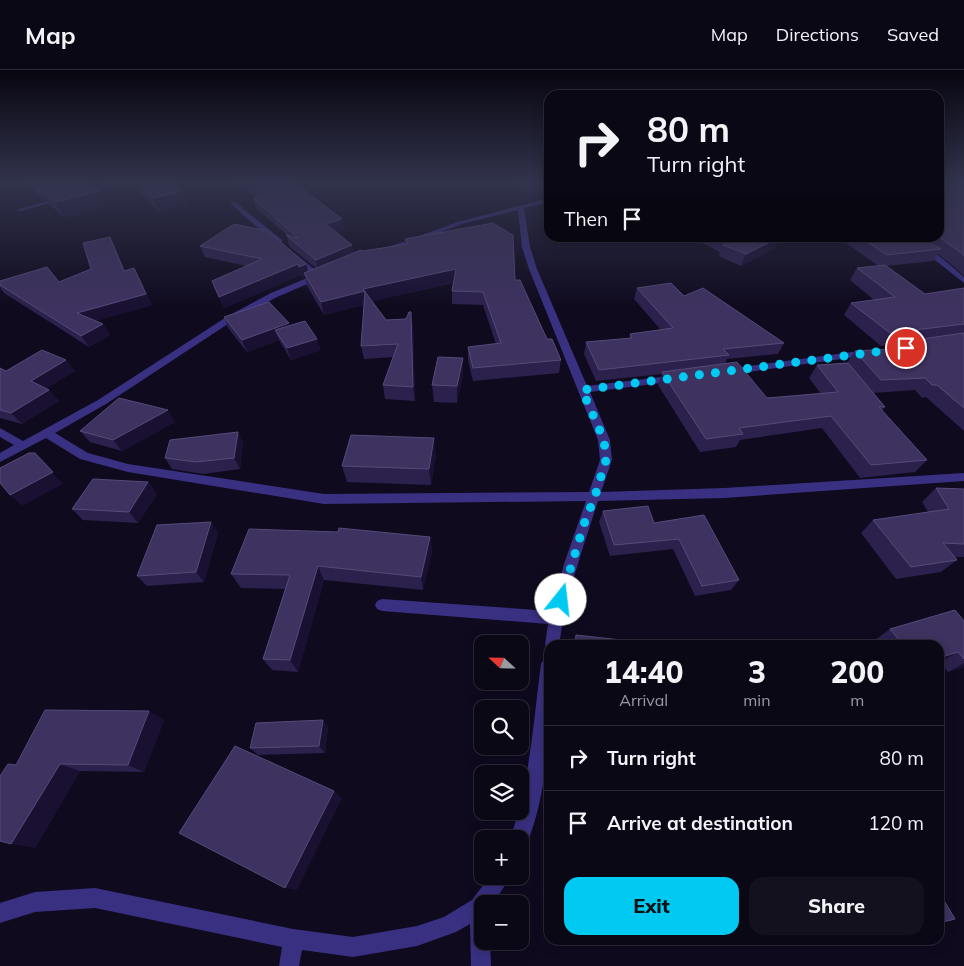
<!DOCTYPE html>
<meta charset="utf-8">
<style>
:root{--surface:#0b0816;--page:#14111f;--text:#f1f3f6;--muted:#9a9aa1;--line:#2b2935;--accent:#00c9f2}
body{margin:0;font-family:Mulish,sans-serif;background:var(--page);color:var(--text);height:100vh;display:flex;flex-direction:column;font-size:19px;white-space:nowrap}
*{box-sizing:border-box;margin:0}
p{font-size:16px;color:var(--muted)}
.icon{flex:none;width:28px;height:28px;fill:none;stroke:currentColor;stroke-width:2;stroke-linecap:round;stroke-linejoin:round}
.map{position:relative;flex:1;overflow:hidden}
.drawer{position:absolute;left:544px;top:570px;width:400px;height:305px;display:flex;flex-direction:column;background:var(--surface);border-radius:15px;box-shadow:0 2px 12px #0003,0 0 0 1px var(--line)}
.drawer>*{flex:none}
.top-card{position:absolute;left:544px;top:20px;width:400px;height:152px;border-radius:15px;box-shadow:0 2px 12px #0003,0 0 0 1px var(--line);background:#0b0816;color:var(--text);overflow:hidden}
.needle{width:32px;rotate:292deg}
.buttons{position:absolute;left:474px;top:565px;display:grid;gap:10px}
.buttons a{display:grid;place-items:center;width:55px;height:55px;border-radius:10px;background:var(--surface);box-shadow:0 2px 12px #0003,0 0 0 1px var(--line);font-size:25px}
.pin{position:absolute;display:grid;place-items:center;width:42px;height:42px;color:#fff;margin:-21px;border:2px solid #fff;border-radius:50%;box-shadow:0 1px 5px #0007}
.me{position:absolute;width:55px;margin:-28px;rotate:16deg;stroke-linejoin:round;filter:drop-shadow(0 0 4px #0008)}
.turn{display:flex;align-items:center;gap:18px;height:105px;padding:0 20px;font-size:22px}
.turn .icon{width:65px;height:65px;stroke-width:2.5}
.turn b{display:block;font-size:35px;line-height:42px}
.then{display:flex;align-items:center;height:48px;padding:0 20px;background:#0003;gap:10px;font-size:19px}
.eta{display:flex;justify-content:space-evenly;align-items:center;height:85px;text-align:center}
.eta b{font-size:30px;font-weight:800;line-height:35px}
.primary-button{display:flex;gap:10px;margin-top:auto;padding:10px 20px}
.primary-button a{flex:1;height:58px;border-radius:15px;background:var(--accent);color:#111;font-size:20px;font-weight:800;line-height:58px;text-align:center}
.primary-button a+a{background:var(--page);color:var(--text)}
ul{padding:0;list-style:none}
li{display:flex;align-items:center;gap:15px;height:65px;padding:0 20px;border-top:1px solid var(--line)}
li div{flex:1}
li b{display:block;font-size:19px}
li em{font-style:normal}
header{display:flex;align-items:center;gap:30px;box-sizing:border-box;height:70px;padding:0 25px;background:var(--surface);border-bottom:1px solid var(--line)}
header strong{font-size:24px}
nav{display:flex;gap:28px;margin-inline-start:auto;font-size:18px}
.map>svg:first-child{display:block}
</style>
<header>
<strong>Map</strong>
<nav><a>Map</a><a>Directions</a><a>Saved</a></nav>
</header>
<div class="map">
<svg width="964" height="896" viewBox="0 0 964 896">
<rect width="100%" height="100%" fill="#0f0a1e"/>
<g fill="none" stroke-linecap="round" stroke-linejoin="round">
<path fill="#393082" fill-rule="evenodd" d="M113,113H123L21,141L16,140Z
M549,128V132L524,138L530,177L537,199L587,316L677,305L682,308L677,311L590,322L610,370L612,390L601,422L724,418L964,403V411L724,428L598,431C583,478 566,525 559,575H549V581L545,575L548,554L382,541L377,539L375,535L377,531L382,529L551,541L564,494L586,431L324,434L128,402L80,389L46,368L0,392V383L14,375L0,367V358L23,371L98,330L228,246L271,223L312,206L291,187L290,185L294,183L319,203H324V207L277,227L234,250L106,334L55,363L88,383L128,394L324,424L589,422L600,390L598,370L529,199L522,177L518,140L462,154L382,184L375,182L458,152Z
M231,132H235L282,170V174H276L231,134Z
M899,168C921,168 948,193 964,207V213L935,190Z
M867,280L872,283L870,285L726,305L721,302L726,299Z
M549,587C549,651 551,715 526,776L520,778V769H510C530,712 533,654 541,594L544,589Z
M490,806H511L493,834H482V871H490L491,896H471L470,854L456,862L417,876L353,887L302,880L299,896H279L282,877L95,838L35,842L0,853V833L35,822L95,818L293,859L353,867L417,856L444,847L472,830Z"/>
</g>
<path fill="#2c214d" d="M24,113H86L98,121L106,136L65,148L50,135L47,130H44Z
M133,113H174L183,121L188,134L159,142L136,119Z
M235,113H293L342,149L344,160L336,162L352,175L354,183L405,174V169L515,210L547,269L561,290L559,303L473,311L468,290V277L496,274L483,235L452,234V221L453,213L372,231L386,250L413,255L415,331L385,329L383,315L393,287L364,289L361,276L364,235L324,245L307,216L305,207L302,208L301,205L224,238L212,211L246,196L205,187L200,176L306,194L308,202L316,198L289,176L287,165L256,138L253,128L257,127Z
M516,113H549V120L527,124Z
M939,113L964,119V206L951,194L938,184L933,191L886,196L925,224L964,218V361L926,327L922,328L915,320L873,323L885,337L882,341L927,390L915,402L860,408L822,358L740,370L736,377L700,382L658,315L662,304L596,311L584,284L586,272L629,268L630,264L661,260L634,229L637,218L684,226L784,273L778,284L727,289L725,294L767,328L821,324L809,308L817,295L847,293L855,281L895,279L899,274L881,276L844,245L851,233L874,230L850,210L857,198L879,196L843,171L844,169L842,168H939Z
M110,167L115,178L125,201L140,209L152,235L95,251L103,254L110,265L89,277L4,223L0,217V211L59,212L91,199Z
M588,168H629L628,172L591,173Z
M697,168H779L774,179L741,196L719,186L720,182L698,171L699,168Z
M224,247L290,256L321,280L291,290L279,270L247,282L228,258Z
M66,290L75,301L47,318L59,331L22,354L0,348V298L6,301Z
M463,305L457,333L434,332L432,315Z
M175,352L122,381L90,372L80,361Z
M238,362L243,373L240,399L203,404L172,399L165,388Z
M436,385L431,415L347,412L342,396Z
M148,412L157,424L138,453L83,450L72,439Z
M936,418L964,419V487H955L957,490L941,502L896,509L861,463L873,450L928,442L922,432Z
M603,441L654,453L704,445L739,510L731,520L695,526L673,479L610,486L599,452Z
M211,452L218,463L204,512L147,516L137,506Z
M430,467L432,482L423,520L324,510L298,602L272,600L263,589L285,519L241,518L231,504Z
M964,551V597L948,602L940,593H939V575H879L875,570L890,559Z
M576,565L640,575H573Z
M164,650L144,702L80,701L35,778L16,695Z
M328,657L325,683L258,685L250,678Z"/>
<path fill="#191032" d="M539,113H549V120L527,124L528,115Z
M39,121H41L47,130H44Z
M98,121L106,136L65,148L56,132Z
M183,121L188,134L159,142L153,128Z
M342,149L344,160L328,164L326,154Z
M110,167L115,178L130,212L124,201Z
M779,168L774,179L741,196L746,184Z
M352,175L354,186L318,201L316,190Z
M298,194L301,205L224,238L219,227Z
M306,194L309,205L304,203L305,207L302,208L299,197Z
M134,198L152,235L84,254L77,243Z
M456,199V212L367,232V234L324,245L321,232L363,219Z
M411,242L413,255L415,331L413,317Z
M289,253L293,265L275,260L279,270L247,282L242,270Z
M103,254L110,265L89,277L81,266Z
M317,269L321,280L291,290L287,278Z
M463,288V305L457,333V316Z
M66,290L75,301L41,322L31,311Z
M49,320L59,331L22,354L11,343Z
M168,340L175,352L122,381L113,370Z
M238,362L243,373L240,399L234,388Z
M434,368L436,385L431,415L429,399Z
M35,383L63,414L22,436L10,425Z
M148,412L157,424L138,453L129,442Z
M211,452L218,463L204,512L196,502Z
M430,467L432,482L423,520L421,507Z
M318,496L324,510L298,602L290,590Z
M958,582L939,593V588Z
M964,593V597L948,602Z
M149,641L164,650L144,702L128,695Z
M323,650L328,657L325,683L319,676Z
M60,694L80,701L35,778L11,774Z
M334,721L342,728L297,820L285,818Z"/>
<path fill="#3e3260" stroke="#554a79" d="M29,113H68L39,121Z
M68,113H86L98,121L56,132L41,120Z
M137,113H174L183,121L153,128Z
M247,113H293L300,117L342,149L326,154L352,175L316,190L286,165L298,168L253,128L266,125Z
M526,113H539L528,115Z
M939,113H951L964,119V186L960,182L939,167Z
M493,153L513,165L515,210H520L547,269H552L561,290L473,298L468,277L501,273L483,222L452,221L456,199L363,219L386,250L406,249L409,242H411L413,317L383,315L398,274L361,276L365,221L321,232L304,203L361,180L363,181L408,174L405,169Z
M234,154L268,161L306,194L299,197L298,194L219,227L212,211L262,189L200,176Z
M110,167L124,201L134,198L146,224L77,243L103,254L81,266L0,215V211L47,197L59,212L91,199L83,173Z
M719,168H778L746,184L723,175L728,172Z
M861,168H921L941,179L887,185Z
M885,195L925,224L964,218V254L890,263L851,233L895,227L857,198Z
M671,213L684,226L703,218L784,273L723,279L729,285L599,300L586,272L632,268L630,264L673,258L637,218Z
M269,232L289,253L242,270L224,247Z
M305,251L317,269L287,278L275,260Z
M964,263V338L937,315H932L925,308L881,310L855,281L909,278L900,272Z
M42,280L66,290L31,311L49,320L11,343L0,340V298L6,301Z
M438,287L463,288L457,316L432,315Z
M737,292L767,328L838,322L817,295L848,293L885,337H879L927,390L871,395L831,346L739,358L743,364L706,369L662,302Z
M119,328L168,340L113,370L80,361Z
M238,362L234,388L196,392L165,388L170,370Z
M351,365L434,368L429,399L342,396Z
M29,383H35L53,402L10,425L0,413V398Z
M93,409L148,412L129,442L72,439Z
M936,418L964,419V474L943,473L957,490L911,497L873,450L949,439Z
M648,436L654,453L704,445L739,510L702,516L679,469L614,475L603,441Z
M211,452L196,502L137,506L157,455Z
M339,458L430,467L421,507L318,496L290,590L263,589L290,505L231,504L249,459L338,462Z
M955,540L964,551V589L958,582L939,588V575H903L890,559Z
M576,565L640,572V575H575Z
M45,640L149,641L128,695L60,694L11,774L0,771V706L8,694L16,695Z
M323,650L319,676L250,678L256,653Z
M235,676L334,721L285,818L179,763Z
M939,822L955,849L939,853Z"/>
<linearGradient id="sky" x2="0" y2="1"><stop stop-color="#080610"/><stop offset="0.47" stop-color="#31334c"/><stop offset="1" stop-color="#31334c" stop-opacity="0"/></linearGradient>
<rect width="964" height="238" fill="url(#sky)"/>
<g fill="none" stroke-linecap="round" stroke-linejoin="round">
<path stroke="#00c9f2" stroke-width="9" stroke-dasharray="0 16.2" d="M561,530L584,454L595,426L606,390L604,370L582,320L906,278"/>
</g>
</svg>
<div class="buttons">
<a><svg class="needle" viewBox="-14 -14 28 28"><path d="M0-13l5 13h-10z" fill="#e53935"/><path d="M0 13l5-13h-10z" fill="#9a9aa1"/></svg></a>
<a><svg class="icon" aria-label="search" viewBox="0 0 24 24"><circle cx="10" cy="10" r="6"/><path d="M15 15l6 6"/></svg></a>
<a><svg class="icon" aria-label="layers" viewBox="0 0 24 24"><path d="M12 4l9 5-9 5-9-5zM3 14l9 5 9-5"/></svg></a>
<a>+</a>
<a>−</a>
</div>
<div class="pin" style="left:906px;top:278px;background:#d93025"><svg class="icon" aria-label="arrive" viewBox="0 0 24 24"><path d="M6 21V4h12l-3 4 3 4H6"/></svg></div>
<svg class="me" style="left:561px;top:530px" viewBox="-20 -20 40 40"><circle r="19" fill="#fff"/><path d="M0-13L10 11 0 6-10 11z" fill="#00c9f2"/></svg>
<div class="top-card">
<div class="turn"><svg class="icon" aria-label="right" viewBox="0 0 24 24"><path d="M7 20v-9h11M14 6l5 5-5 5"/></svg><div><b>80 m</b>Turn right</div></div>
<div class="then">Then<svg class="icon" aria-label="arrive" viewBox="0 0 24 24"><path d="M6 21V4h12l-3 4 3 4H6"/></svg></div>
</div>
<section class="drawer">
<div class="eta">
<div><b>14:40</b><p>Arrival</p></div>
<div><b>3</b><p>min</p></div>
<div><b>200</b><p>m</p></div>
</div>
<ul>
<li><svg class="icon" aria-label="right" viewBox="0 0 24 24"><path d="M7 20v-9h11M14 6l5 5-5 5"/></svg><div><b>Turn right</b></div><em>80 m</em></li>
<li><svg class="icon" aria-label="arrive" viewBox="0 0 24 24"><path d="M6 21V4h12l-3 4 3 4H6"/></svg><div><b>Arrive at destination</b></div><em>120 m</em></li>
</ul>
<div class="primary-button"><a>Exit</a><a>Share</a></div>
</section>
</div>
